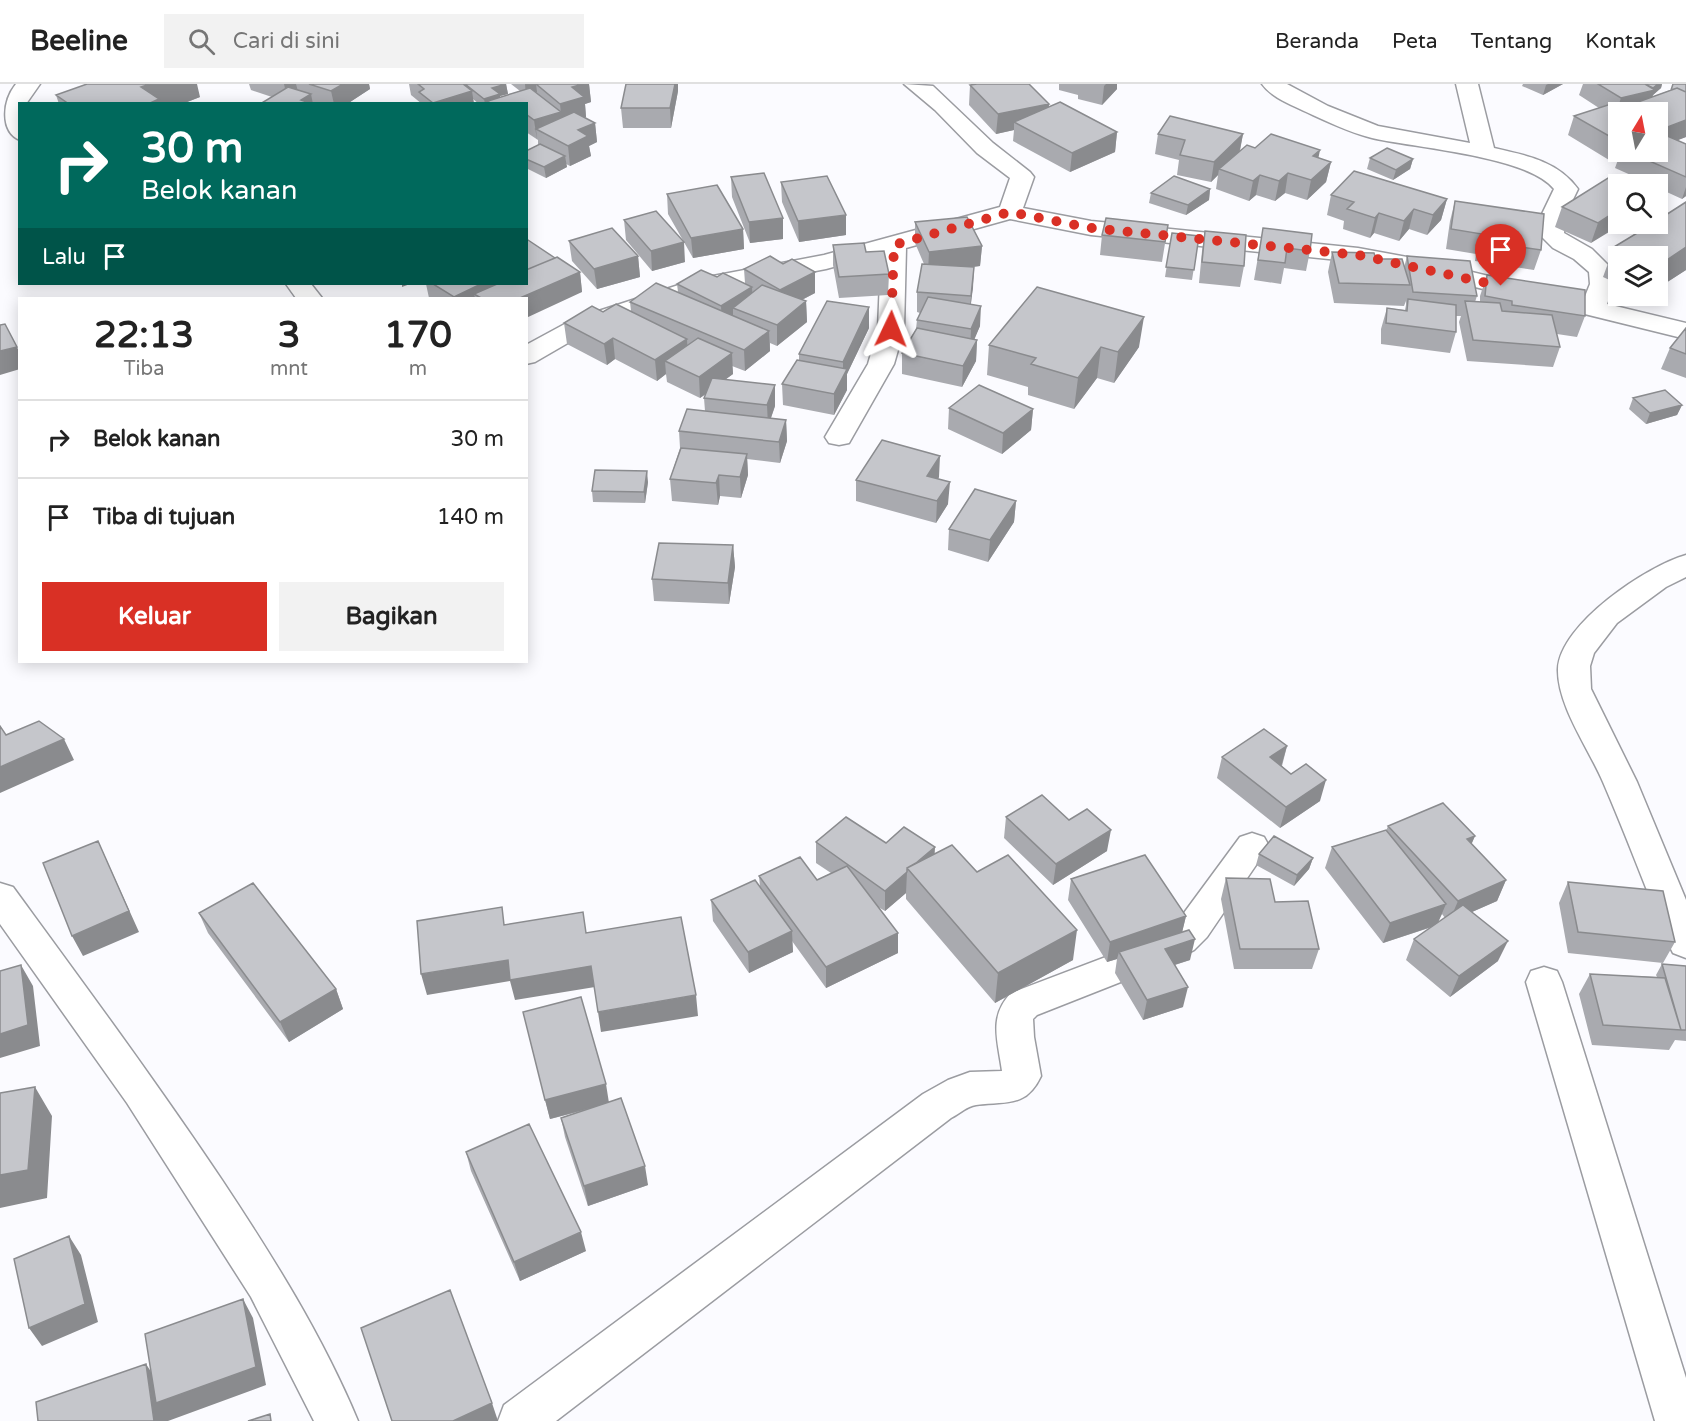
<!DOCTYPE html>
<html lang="id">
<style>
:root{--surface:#fff;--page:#f2f2f2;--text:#222;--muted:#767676;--line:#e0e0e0;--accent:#d93025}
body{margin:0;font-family:"Varela Round",sans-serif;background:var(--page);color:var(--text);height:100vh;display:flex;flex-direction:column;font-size:22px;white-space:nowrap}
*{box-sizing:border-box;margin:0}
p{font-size:20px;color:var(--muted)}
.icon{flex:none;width:33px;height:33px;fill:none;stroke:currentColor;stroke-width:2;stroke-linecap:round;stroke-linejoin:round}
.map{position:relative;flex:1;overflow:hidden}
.details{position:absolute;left:18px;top:213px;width:510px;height:366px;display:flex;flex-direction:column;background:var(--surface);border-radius:0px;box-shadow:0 3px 15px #0003}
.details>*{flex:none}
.guide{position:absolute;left:18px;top:18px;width:510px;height:183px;border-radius:0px;box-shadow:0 3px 15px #0003;background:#00695c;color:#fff;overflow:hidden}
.needle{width:39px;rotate:10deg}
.tools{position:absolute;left:1608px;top:18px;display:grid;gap:12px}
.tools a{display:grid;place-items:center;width:60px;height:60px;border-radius:0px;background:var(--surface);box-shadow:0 3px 15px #0003;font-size:30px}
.pin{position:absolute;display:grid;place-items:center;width:51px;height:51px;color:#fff;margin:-62px -26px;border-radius:50% 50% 50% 0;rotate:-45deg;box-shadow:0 0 6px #0007}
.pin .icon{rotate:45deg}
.me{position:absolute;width:66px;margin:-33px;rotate:2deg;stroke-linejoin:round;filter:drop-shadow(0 0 4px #0008)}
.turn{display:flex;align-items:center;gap:21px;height:126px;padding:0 24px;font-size:27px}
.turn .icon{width:78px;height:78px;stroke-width:2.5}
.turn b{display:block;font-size:42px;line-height:51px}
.then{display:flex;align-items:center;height:57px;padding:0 24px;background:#0003;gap:12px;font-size:22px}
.eta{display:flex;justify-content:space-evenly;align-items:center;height:102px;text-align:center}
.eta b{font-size:36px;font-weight:700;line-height:42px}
.primary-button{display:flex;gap:12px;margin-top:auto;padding:12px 24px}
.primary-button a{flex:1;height:69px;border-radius:0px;background:var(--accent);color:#fff;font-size:24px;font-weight:700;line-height:69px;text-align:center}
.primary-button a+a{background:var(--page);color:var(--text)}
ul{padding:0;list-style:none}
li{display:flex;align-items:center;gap:18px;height:78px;padding:0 24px;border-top:2px solid var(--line)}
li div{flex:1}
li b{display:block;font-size:22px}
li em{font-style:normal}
header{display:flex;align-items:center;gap:36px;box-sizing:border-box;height:84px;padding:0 30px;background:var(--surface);border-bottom:2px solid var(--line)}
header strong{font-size:28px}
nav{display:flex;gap:33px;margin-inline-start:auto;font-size:21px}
.search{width:420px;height:54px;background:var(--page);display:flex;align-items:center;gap:15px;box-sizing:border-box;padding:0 21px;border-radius:0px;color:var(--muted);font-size:22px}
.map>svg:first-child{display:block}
</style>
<header>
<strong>Beeline</strong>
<div class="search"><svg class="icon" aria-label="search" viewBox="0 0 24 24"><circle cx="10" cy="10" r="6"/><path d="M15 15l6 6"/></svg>Cari di sini</div>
<nav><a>Beranda</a><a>Peta</a><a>Tentang</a><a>Kontak</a></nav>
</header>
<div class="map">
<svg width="1686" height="1337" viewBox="0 0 1686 1337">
<rect width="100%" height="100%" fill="#fbfbff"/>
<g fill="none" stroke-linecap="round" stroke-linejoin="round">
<defs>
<path id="street" d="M16,0H40L26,20H20V56C0,48 2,17 16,0Z
M904,0L933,2L993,59L1030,88L1034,93L1023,124L1091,137L1358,164L1418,175L1584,215L1590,200L1589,188L1574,175L1553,164L1540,151L1542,130L1554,105C1528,72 1415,64 1372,54C1348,48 1326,37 1304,27C1290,20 1271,13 1262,0H1287L1328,22L1378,42L1470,59L1456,0H1478L1494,64C1525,71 1558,77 1578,105L1566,130L1564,149L1592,165L1613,186L1614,200L1607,220L1686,239V255L1418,189L1358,178L1091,151L1010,135L906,164L904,245L894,280L849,359L839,361L829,359L825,353L868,280L878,245L881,170L826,185L711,207L592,245L535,278L526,280V261L574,235L697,195L824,171L1000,123L1010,94L977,69L935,26Z
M286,200H311L322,214H296Z
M1686,471V493L1666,503L1617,539L1594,569L1590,582L1591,605L1637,698L1686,816V874L1673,869L1668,859C1646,805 1626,751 1603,698C1589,665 1557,621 1558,585C1560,540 1647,482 1686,471Z
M1252,749L1264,753L1269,762L1207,853L1194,866L1174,877L1037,931L1033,935L1034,953L1041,992C1026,1024 1006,1017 976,1021C967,1022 959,1030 951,1034L556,1337H498L504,1321L923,1010L948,996L970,988L1002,987C998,957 988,933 1011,909L1148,857L1168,846L1181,833L1240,753Z
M0,799L13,803C84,900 155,996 222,1096C273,1173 322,1251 358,1337H314L251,1213L127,1019L0,840Z
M1544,883L1557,887L1562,898L1686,1294V1337H1655L1526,898L1531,887Z"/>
</defs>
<use href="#street" stroke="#9b9ca1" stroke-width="3"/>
<use href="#street" fill="#fff" fill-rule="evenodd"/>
</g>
<path fill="#a9aaaf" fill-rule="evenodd" d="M249,0H369L370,5L347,20H260L272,13L251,6Z
M409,0H506L508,10L500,12V13L520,7L511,0H589L591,18L585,20L586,33L584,34L595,39L597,58L589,62L591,72L570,82L566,80L567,83L546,94L526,84V67L538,61V56L526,48V20H479L473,15L474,20H422L411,11Z
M1059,0H1117V5L1102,21L1078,15V11L1059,6Z
M1523,0H1563L1543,11L1522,2Z
M1583,0H1662L1661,4L1653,11L1652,13L1686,0V53L1677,56L1686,60V112L1682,115L1658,104V100H1651L1615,84L1619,73L1609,76L1568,51L1574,32L1599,24L1579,11ZM1618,28H1658V68H1618Z
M970,1L1049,20V23L1117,48L1115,68L1070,88L1013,57L1014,46L996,50L969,21Z
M678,7L671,44H623L621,24Z
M56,11L200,13L182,20H59Z
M1158,50H1243L1240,67L1255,64L1318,74L1331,78L1326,98L1307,116L1285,109L1275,117L1256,111L1249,117L1216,105L1218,91L1211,98L1177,91L1179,76L1155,70Z
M1370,74L1413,75L1410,85L1393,96L1367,85Z
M731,93L783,155L750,159L732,113Z
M781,98L846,131V151L799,158L782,118Z
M1623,100L1591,159L1555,143L1562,123Z
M1210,105L1209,116L1186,131L1149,119L1151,109Z
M667,110L743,145L744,165L693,174L668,130Z
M1331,111L1447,115L1441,136L1427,151L1409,145L1399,157L1374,149L1370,154L1343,145L1344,137L1327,131Z
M1455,117L1541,166L1534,186L1475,177L1476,170L1446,165L1450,137Z
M1686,118V186L1658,204V172H1618V200L1603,193L1614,163Z
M624,136L685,178L652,187L626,156Z
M915,138L982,162L980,182L972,183H974L971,220L980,242L974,255L977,256L976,277L962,303L902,290V269L916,245L917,236L920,229L917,228V208L924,180L915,159Z
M1168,141L1162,178L1100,171L1102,151Z
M1263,144L1310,167L1306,187L1284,184L1281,200L1254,196Z
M1205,147L1244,182L1240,203L1199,199L1202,167Z
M1172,149L1199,152L1192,196L1165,193Z
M569,157L638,172L640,193L597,205L572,177Z
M833,161L866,168L889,190L888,211L839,214L833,181Z
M1332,168L1376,175L1404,184L1407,172L1477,212L1475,218H1480V212L1487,191L1585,232L1577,253L1557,250L1560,263L1553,283L1467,277L1459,238L1461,232H1456V248L1450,269L1381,260V245L1387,224L1405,226L1406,221V217L1404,222L1334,219L1328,188Z
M555,174L580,188L582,208L526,214H429L426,200H526Z
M783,180L815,188V209L802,216L806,217L807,238L777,262L770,259V267L745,287L732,282L733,290L726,295L775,322L771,334L786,336L787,357L780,379L747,375L748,391L741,414L720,412L718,421L672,417L670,395L680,364L679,347L705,327L704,314L706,310L700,314L667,298L666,290L657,297L615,275L607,281L567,260L564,239L603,228L631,227L630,218L678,208L677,200L717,193L745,199L744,185Z
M869,223V244L847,290V306L834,331L783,321L782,300L799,276V270Z
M1686,244V294L1661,285L1670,264Z
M989,261L1139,263L1114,299L1097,294L1074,325L1028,311V303L987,291Z
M1633,314L1682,321L1677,331L1646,340L1629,325Z
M949,324L1033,325L1031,346L1002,370L948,345Z
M939,393L938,395L948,420L936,439L856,417V396Z
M648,398L645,419L593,418L592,407Z
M1016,417L1014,438L988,478L948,466L949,445Z
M733,461L735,483L729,520L654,517L652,495Z
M1287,662L1282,682L1320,717L1280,744L1217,694L1222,673Z
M1006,733L1069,736L1107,767L1053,801L1004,754Z
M1388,742L1475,752L1471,760L1506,796L1497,817L1472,828L1498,877L1450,913L1406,876L1414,855L1432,843L1383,859L1325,784L1332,763L1386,747ZM1442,830L1445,834L1438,838Z
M816,758L886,759L934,770L977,788L1073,876L995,919L906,815V809L885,827L878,823L898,849V869L826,904L792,857L793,868L749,889L713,837L711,816L760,803L759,792L817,796L831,789L816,779Z
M1259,770L1313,774L1309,785L1294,802L1256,781Z
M1226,794L1275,818L1319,865L1312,885H1234L1221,815Z
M1071,795L1186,832L1182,848L1190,876L1175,881L1183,923L1143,936L1115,889L1117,875L1107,878L1068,816Z
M1568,798L1675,858L1663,879L1568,869L1559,819Z
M199,829L336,905L343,925L289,958L208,849Z
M1662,880L1686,882V957L1675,956L1669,966L1592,961L1579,910L1590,890L1657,893L1656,891Z
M523,928L609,1018L648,1101L588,1122L565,1053L561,1034L582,1027L550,1035Z
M466,1068L586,1167L520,1197L471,1087Z"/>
<path fill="#8a8b8e" d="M150,0H197L200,13L182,20H146L141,3Z
M284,0H296L299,11L288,18Z
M343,0H369L370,5L347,20H334L331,7Z
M506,0L508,10L500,12L501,20L488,17V20H485L484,15L492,4Z
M525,0H536L537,8L526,12Z
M583,0H589L591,18L585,20L586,33L562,40L560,20L572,3Z
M675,0H678V7L671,44L670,24Z
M1106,0H1117V5L1102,21L1104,2Z
M1548,0H1563L1543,11L1546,1Z
M1658,0H1662L1661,4L1653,11L1648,25L1624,23L1623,28L1614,34L1621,14L1652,6L1653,4Z
M472,7L474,20H433V19Z
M311,10L313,20L301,16Z
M1049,20L1047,40L1014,38V46L996,50L998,30Z
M561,28L563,47L536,45L537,56L534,36Z
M1686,36V53L1658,64L1665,44Z
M595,39L597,58L589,62L591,72L570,82L568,62L578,46Z
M1117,48L1115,68L1070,88L1072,69Z
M1243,50L1239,70L1219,85L1218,91L1211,98L1214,78Z
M1616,56H1618V68H1621L1619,73L1609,76Z
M1320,66L1316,86L1313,72Z
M565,72L567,83L546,94L544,83Z
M1413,75L1410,85L1393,96L1396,86Z
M1331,78L1326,98L1307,116L1311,96Z
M1288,89L1285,109L1275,117L1279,97Z
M1260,91L1256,111L1249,117L1253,97Z
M1686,103V112L1682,115Z
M1210,105L1209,116L1186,131L1188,121Z
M1447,115L1441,136L1427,151L1433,131Z
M1414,125L1409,145L1399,157L1404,137Z
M1618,126V140H1622L1591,159L1598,139Z
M1379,129L1374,149L1370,154L1375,134Z
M846,131V151L799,158L798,137Z
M783,134V155L750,159L749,138Z
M743,145L744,165L693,174L691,154Z
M684,158L685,178L652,187L651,167Z
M982,162L980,182L928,188L929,168Z
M1686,163V186L1658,204V182Z
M638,172L640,193L597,205L594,185Z
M974,183L973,204L969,233L971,212Z
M580,188L582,208L526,234V214H520Z
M815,188V209L780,227V206Z
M402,200H410L402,203Z
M481,200H518L474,210L475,214H455L454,213Z
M752,203L753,223L733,224V236L722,243L721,222Z
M806,217L807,238L777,262V241Z
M981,222L980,242L970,266L971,245Z
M869,223V244L847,290V306L834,331V310L843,292V278Z
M1144,233L1139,263L1114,299L1118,268Z
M769,247L770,267L745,287L744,266Z
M613,254L615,275L607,281L604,260Z
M687,255L688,276L665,277L666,290L657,297L655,276Z
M977,256L976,277L962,303L963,282Z
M17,263L20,270V285L0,291V267Z
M1101,263L1097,294L1074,325L1078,294Z
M732,269L733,290L700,314L699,293Z
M775,301V322L768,342L767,321Z
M1682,321L1677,331L1646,340L1650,329Z
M1033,325L1031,346L1002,370L1003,349Z
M786,336L787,357L780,379L779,358Z
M747,370L748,391L741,414L740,393Z
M940,372L939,393L926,414L927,392Z
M647,387L648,398L645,419L644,408Z
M719,391L720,412L718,421L716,399Z
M950,398L948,420L936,439L937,417Z
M1016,417L1014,438L988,478L990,456Z
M733,461L735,483L729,520L728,499Z
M64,655L74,676L0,709V683Z
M1287,662L1281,683L1270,673Z
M1326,696L1320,717L1280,744L1286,723Z
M1111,746L1107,767L1053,801L1056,780Z
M1475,752L1466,773L1467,755Z
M98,757L139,848L83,872L72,852Z
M935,763L934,784L909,786Z
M1313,774L1309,785L1294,802L1297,791Z
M907,788L906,809L885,827V807Z
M1506,796L1497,817L1449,838L1458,817Z
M1446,820L1437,841L1383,859L1390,839Z
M1186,832L1181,853L1119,868L1117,875L1107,878L1110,858Z
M1077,846L1073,876L995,919L998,889Z
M792,847L793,868L749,889L748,868Z
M898,849V869L826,904V883Z
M1195,855L1190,876L1161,885L1165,865Z
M1508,857L1498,877L1450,913L1459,892Z
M508,876L591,882L595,903L515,916L510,897L427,911L421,890Z
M21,881L33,902L40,962L0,974V950Z
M1188,903L1183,923L1143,936L1147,916Z
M336,905L343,925L289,958L280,938Z
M696,911L698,932L601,948L598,928Z
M606,1000L609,1019L550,1035L545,1016Z
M35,1003L52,1032L47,1114L0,1124V1091Z
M645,1082L648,1101L588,1122L584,1102Z
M581,1148L586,1167L520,1197L514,1178Z
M69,1152L81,1171L98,1238L42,1262L29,1244Z
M243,1215L253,1234L266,1301L168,1337H154L146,1280L163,1306Z
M492,1319L498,1337H453Z"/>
<path fill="#c5c6cb" stroke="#8a8b8e" stroke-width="1.5" d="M87,0H150L141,3L159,15L148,20H69L56,11Z
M309,0H343L331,7Z
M418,0H463L472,7L433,19L419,8L424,5Z
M465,0H506L492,4L500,10L484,15Z
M536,0H583L572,3L584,13L560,20Z
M626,0H675L670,24H621Z
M977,0H1029L1049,20L998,30L970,1Z
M1598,0H1645L1655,6L1621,14Z
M1645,0H1658L1653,4Z
M1673,0H1686V8L1677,4L1671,6Z
M288,3L311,10L301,16L313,20H260Z
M530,4L561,28L534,36L526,30V20H491L488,17Z
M1677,4L1686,8V36L1665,44L1658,40V28H1635L1624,23Z
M1060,18L1117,48L1072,69L1014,38Z
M1611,20L1626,28H1618V56H1616L1574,32Z
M574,28L595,39L578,46L588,52L568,62L536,45Z
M1170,32L1243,50L1214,78L1180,71L1185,56L1158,50Z
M1658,48L1686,60V93L1629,68H1658Z
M1271,50L1320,66L1313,72L1331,78L1311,96L1288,89L1279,97L1260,91L1253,97L1219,85L1247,61L1255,64Z
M540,60L565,72L544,83L526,75V67Z
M1387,64L1413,75L1396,86L1370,74Z
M1354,87L1447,115L1433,131L1414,125L1404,137L1379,129L1375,134L1347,125L1354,118L1331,111Z
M764,89L783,134L749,138L731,93Z
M827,92L846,131L798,137L781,98Z
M1174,92L1210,105L1188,121L1151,109Z
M1608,94L1623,100H1618V126L1598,139L1562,123Z
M717,101L743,145L691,154L667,110Z
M1455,117L1544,130L1541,166L1481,157L1482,150L1451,145Z
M1686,118V163L1658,182V172H1634L1614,163L1652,140H1658V136Z
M656,127L684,158L651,167L624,136Z
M967,133L982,162L929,168L915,138Z
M1106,134L1168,141L1165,158L1102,151Z
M612,144L638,172L594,185L569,157Z
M1263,144L1312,150L1310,167L1287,164L1285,179L1258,176Z
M1205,147L1246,151L1244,182L1202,178Z
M1172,149L1199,152L1194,186L1166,183Z
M528,156L555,174L526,186V157Z
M864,159L866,168L884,167L889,190L839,193L833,161Z
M1332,168L1374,169L1376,175H1402L1410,201L1339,199Z
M770,172L783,180L792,175L815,188L780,206L744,185Z
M1407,172L1470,177L1477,212L1413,208Z
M557,173L580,188L520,214H481L474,210L497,200H526V186Z
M922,180L974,183L971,212L917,208Z
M701,186L717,193L723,189L752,203L721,222L677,200Z
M1487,191L1585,206V232L1512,221V217L1485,212Z
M656,199L769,247L744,266L630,218Z
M433,200H481L454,213Z
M762,201L806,217L777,241L733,224Z
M1037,203L1144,233L1118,268L1101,263L1078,294L1031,280L1036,274L989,261Z
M928,213L981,222L971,245L917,236Z
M1408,215L1456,221V248L1386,239L1387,224L1407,227Z
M827,217L869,223L843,278L799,270Z
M1465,217L1500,219L1502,227L1552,231L1560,263L1473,256Z
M616,220L687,255L655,276L613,254L604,260L564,239L592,222L603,228Z
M5,240L17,263L0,267V241Z
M917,244L977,256L963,282L902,269Z
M1686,244V270L1670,264Z
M698,254L732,269L699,293L665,277Z
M797,276L847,285L834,310L782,300Z
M712,294L775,301L767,321L704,314Z
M979,301L1033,325L1003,349L949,324Z
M1665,306L1682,321L1650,329L1633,314Z
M687,325L786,336L779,358L679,347Z
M882,356L940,372L927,392L950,398L937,417L856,396Z
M681,364L747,370L740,393L719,391L716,399L670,395Z
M595,386L647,387L644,408L592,407Z
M975,405L1016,417L990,456L949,445Z
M659,459L733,461L728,499L652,495Z
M39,637L64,655L0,683V642L6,651Z
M1264,645L1287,662L1270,673L1291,690L1306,680L1326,696L1286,723L1222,673Z
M1042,711L1069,736L1087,725L1111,746L1056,780L1006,733Z
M1443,719L1475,752L1467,755L1506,796L1458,817L1388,742Z
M846,733L886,759L904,743L935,763L916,779L907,784V788L885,807L816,758Z
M1386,746L1446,820L1390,839L1332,763Z
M1274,752L1313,774L1297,791L1259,770Z
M98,757L129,827L72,852L43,779Z
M952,761L977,788L1008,771L1077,846L998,889L907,784Z
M1145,771L1186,832L1110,858L1071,795Z
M800,773L817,796L847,782L898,849L826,883L759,792Z
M1226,794L1270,795L1275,818L1308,817L1319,865H1240Z
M755,796L792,847L748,868L711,816Z
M1568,798L1663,807L1675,858L1578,848Z
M253,799L336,905L280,938L199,829Z
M1463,821L1508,857L1459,892L1414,855Z
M502,823L504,841L583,828L586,849L681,833L696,911L598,928L591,882L510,896L508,876L421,890L417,837Z
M1189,846L1195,855L1165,865L1188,903L1147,916L1119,868Z
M1662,880L1686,882V946H1681Z
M21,881L28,941L0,950V887Z
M1590,890L1665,894L1681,946L1603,941Z
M581,913L606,1000L545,1016L523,928Z
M35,1003L28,1086L0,1091V1009Z
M621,1014L645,1082L584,1102L561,1034Z
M529,1040L581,1148L514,1178L466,1068Z
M69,1152L85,1220L29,1244L14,1175Z
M450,1206L492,1319L453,1337H392L361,1244Z
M243,1215L256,1283L156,1319L145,1250Z
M146,1280L154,1337H38L36,1318Z
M270,1330L271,1337H248Z"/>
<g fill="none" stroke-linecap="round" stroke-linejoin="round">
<path stroke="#d93025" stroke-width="10" stroke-dasharray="0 18" d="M891,245L894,161L1010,128L1091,144L1358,171L1501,202"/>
</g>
</svg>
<div class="tools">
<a><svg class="needle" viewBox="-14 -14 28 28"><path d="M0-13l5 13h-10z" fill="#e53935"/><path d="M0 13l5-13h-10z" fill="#767676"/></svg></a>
<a><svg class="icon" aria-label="search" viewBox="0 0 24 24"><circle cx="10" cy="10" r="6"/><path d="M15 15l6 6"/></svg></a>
<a><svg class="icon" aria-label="layers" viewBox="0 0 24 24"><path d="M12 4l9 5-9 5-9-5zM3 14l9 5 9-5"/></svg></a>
</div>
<div class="pin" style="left:1501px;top:202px;background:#d93025"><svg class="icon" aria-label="arrive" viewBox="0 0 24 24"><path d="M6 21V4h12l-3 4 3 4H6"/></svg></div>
<svg class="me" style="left:891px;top:245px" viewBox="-20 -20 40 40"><path d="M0-17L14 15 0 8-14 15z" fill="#d93025" stroke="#fff" stroke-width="4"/></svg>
<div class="guide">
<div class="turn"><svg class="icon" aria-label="right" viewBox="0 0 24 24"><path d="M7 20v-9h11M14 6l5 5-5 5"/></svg><div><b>30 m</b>Belok kanan</div></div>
<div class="then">Lalu<svg class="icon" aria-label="arrive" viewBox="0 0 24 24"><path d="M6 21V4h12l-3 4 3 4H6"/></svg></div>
</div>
<section class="details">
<div class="eta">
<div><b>22:13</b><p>Tiba</p></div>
<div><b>3</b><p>mnt</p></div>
<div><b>170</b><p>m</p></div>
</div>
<ul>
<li><svg class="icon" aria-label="right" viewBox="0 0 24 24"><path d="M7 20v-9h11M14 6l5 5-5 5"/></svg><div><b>Belok kanan</b></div><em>30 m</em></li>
<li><svg class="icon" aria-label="arrive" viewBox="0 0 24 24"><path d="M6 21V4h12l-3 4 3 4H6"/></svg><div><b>Tiba di tujuan</b></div><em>140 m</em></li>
</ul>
<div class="primary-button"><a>Keluar</a><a>Bagikan</a></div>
</section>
</div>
